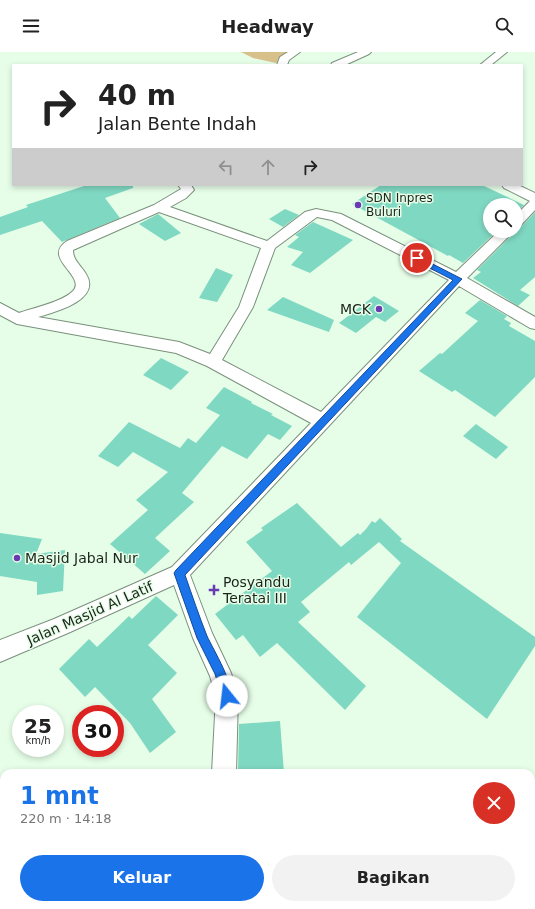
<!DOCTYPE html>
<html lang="id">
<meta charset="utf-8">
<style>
:root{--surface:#fff;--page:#f2f2f2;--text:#222;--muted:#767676;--accent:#1a73e8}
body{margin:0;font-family:"DejaVu Sans",sans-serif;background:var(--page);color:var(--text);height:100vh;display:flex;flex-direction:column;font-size:15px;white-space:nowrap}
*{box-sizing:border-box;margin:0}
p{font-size:13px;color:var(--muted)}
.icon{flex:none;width:22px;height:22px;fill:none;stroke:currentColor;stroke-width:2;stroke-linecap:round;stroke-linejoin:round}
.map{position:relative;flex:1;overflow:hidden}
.panel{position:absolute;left:0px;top:717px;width:535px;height:140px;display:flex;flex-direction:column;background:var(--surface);border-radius:12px 12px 0 0;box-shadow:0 2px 6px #0003}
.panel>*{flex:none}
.top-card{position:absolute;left:12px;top:12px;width:511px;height:122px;border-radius:0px;box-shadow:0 2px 6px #0003;background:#fff;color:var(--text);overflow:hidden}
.buttons{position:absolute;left:483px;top:146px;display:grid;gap:8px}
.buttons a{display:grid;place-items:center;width:40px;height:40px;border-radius:50%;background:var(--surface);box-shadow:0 2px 6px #0003;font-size:20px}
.speed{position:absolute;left:12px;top:653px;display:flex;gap:8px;font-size:20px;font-weight:700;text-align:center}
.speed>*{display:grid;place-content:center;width:52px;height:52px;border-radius:50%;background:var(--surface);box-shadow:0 2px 6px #0003;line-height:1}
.speed small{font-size:10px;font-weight:400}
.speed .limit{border:6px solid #d22;background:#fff;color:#111}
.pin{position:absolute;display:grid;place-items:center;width:34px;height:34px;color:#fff;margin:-17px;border:2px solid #fff;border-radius:50%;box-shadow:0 1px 4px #0007}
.me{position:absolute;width:44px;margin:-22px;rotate:344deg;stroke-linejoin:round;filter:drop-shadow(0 0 3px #0008)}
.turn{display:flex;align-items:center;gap:14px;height:84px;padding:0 20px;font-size:18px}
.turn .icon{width:52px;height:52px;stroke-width:2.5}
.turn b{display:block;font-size:28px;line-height:34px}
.lanes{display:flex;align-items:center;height:38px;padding:0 20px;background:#0003;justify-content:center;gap:20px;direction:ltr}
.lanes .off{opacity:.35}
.round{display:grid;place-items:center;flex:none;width:42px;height:42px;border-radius:21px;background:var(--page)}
.summary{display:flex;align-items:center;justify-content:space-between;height:68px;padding:0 20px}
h1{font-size:24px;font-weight:800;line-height:30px;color:var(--accent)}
.cta{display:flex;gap:8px;margin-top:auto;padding:8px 20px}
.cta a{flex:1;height:46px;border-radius:24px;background:var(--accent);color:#fff;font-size:16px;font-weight:800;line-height:46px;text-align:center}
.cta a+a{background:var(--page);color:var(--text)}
header{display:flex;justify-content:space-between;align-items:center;height:52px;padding:0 20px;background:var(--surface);font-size:18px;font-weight:800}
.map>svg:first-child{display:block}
</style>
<header><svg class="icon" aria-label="menu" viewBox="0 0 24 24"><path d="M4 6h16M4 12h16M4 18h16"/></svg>Headway<svg class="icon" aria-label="search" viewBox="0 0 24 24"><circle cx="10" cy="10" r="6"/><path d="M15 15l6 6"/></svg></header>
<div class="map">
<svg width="535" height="857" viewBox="0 0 535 857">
<rect width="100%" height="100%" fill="#e6fee8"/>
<path fill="#d8c08b" d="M241,0H289L276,11L253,6Z"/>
<path fill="#7fd8c2" d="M87,133H133V136L105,146L120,166L62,190L42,169L0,183V165L28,155L26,153Z
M381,133H482L524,153L516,161V153H490V179H497L463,211L449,203L448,204L352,152Z
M285,157L299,163L283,175L269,167Z
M535,160V225L520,238L530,243L518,254L473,226L481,220L477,218L515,180L516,175L522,174Z
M158,162L181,181L165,189L139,172Z
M313,170L353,188L310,221L291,213L303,200L287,195L299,185L295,183Z
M216,216L233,223L217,250L199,246Z
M374,244L399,259L385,270L376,265L356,281L339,271Z
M283,245L334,268L329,280L267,258Z
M480,248L507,264L504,267L511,271L509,274L535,289V325L495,365L455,338L452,340L419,319L440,301L442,302L478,269L465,261Z
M161,306L189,320L171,338L143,323Z
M224,335L252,350L251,351L273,362L271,363L292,374L280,388L268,382L247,407L222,394L182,441L194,450L155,486L170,499L145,522L110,492L148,458L136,448L168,420L133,400L118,415L98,404L129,370L180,396L188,386L196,391L220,363L206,356Z
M476,372L508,395L496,407L463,384Z
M297,451L341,495L358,481L360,483L366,477L372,469L375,471L380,466L402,487L400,489L535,585V594L487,667L357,565L401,511L379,490L351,513L349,510L301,550L310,560L298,570L366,634L345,658L277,591L260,605L243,583L236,588L215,562L272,519L246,490L263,478L261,476Z
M0,481L42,487L36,502L65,498L63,539L37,543V530L0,524Z
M156,544L178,563L148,593L177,621L152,647L176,680L150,701L130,671L95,635L85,645L59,617L89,587L97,595L129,564L132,567Z
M280,669L284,721H238L239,672Z"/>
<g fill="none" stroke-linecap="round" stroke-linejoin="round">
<defs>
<path id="minor" d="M288,0H300L289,8L287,13H277L280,5Z
M358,0H371L369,2L345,13H331L332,11Z
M496,0H507L491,13H480Z
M178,133H191L194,138L186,146L170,155L267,189L305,160L316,157L341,162L456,220L499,179H514L467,226L535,265V277L530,276L459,234L190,523L212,581L231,621L238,644L236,721H212L216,644L210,624L193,586L174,533L68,581L0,610V588L54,567L172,515L311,371L207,314L176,301L17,272L0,263V251L19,261C33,256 62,250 73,239C87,224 41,206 67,189L154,153L181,137ZM159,160L261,196L239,255L210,302L179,290L38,265C55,260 102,248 86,222C81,213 73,209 73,198ZM317,165L332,168L449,228L321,360L222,308L253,255L275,196Z
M502,133H518L535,141V158L521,173L516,174V163L530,149L504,136Z
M206,853H232V857H206Z"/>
</defs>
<use href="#minor" stroke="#7a907c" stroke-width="2"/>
<use href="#minor" fill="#fff" fill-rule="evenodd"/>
</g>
<path fill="#1a73e8" stroke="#114b97" d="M417,204L462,227L185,523C192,543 199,564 207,584C213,597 236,635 231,648L227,649L223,648L215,622L197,586L174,521L176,518L453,228L414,208V205Z"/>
<g fill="#693ab1" stroke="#e6fee8" stroke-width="1.5">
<circle cx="358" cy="153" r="4"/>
<circle cx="379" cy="257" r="4"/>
<circle cx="17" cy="506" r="4"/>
<path d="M212 532h4v4h4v4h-4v4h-4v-4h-4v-4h4z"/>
</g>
<g text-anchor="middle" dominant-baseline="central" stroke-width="3" stroke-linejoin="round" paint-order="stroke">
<g font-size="12" fill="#1b231b" stroke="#e6fee8" text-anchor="start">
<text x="366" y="146">SDN Inpres<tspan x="366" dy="14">Buluri</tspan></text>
</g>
<g font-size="14" fill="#1b231b" stroke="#e6fee8" text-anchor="start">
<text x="371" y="257" text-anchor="end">MCK</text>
<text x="25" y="506">Masjid Jabal Nur</text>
<text x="223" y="530">Posyandu<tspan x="223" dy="16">Teratai III</tspan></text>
</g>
<g font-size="14" fill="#1b231b" stroke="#e6fee8">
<text transform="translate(90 561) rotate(-24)">Jalan Masjid Al Latif</text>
</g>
</g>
</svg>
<div class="buttons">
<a><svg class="icon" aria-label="search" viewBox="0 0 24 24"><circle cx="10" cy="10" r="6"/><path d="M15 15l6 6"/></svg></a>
</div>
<div class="speed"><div>25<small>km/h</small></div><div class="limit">30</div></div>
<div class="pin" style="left:417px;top:206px;background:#d93025"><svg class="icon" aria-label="arrive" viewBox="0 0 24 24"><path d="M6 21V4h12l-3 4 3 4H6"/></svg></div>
<svg class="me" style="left:227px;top:644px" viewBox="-20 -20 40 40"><circle r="19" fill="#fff"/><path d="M0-13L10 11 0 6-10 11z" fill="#1a73e8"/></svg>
<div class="top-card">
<div class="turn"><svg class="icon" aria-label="right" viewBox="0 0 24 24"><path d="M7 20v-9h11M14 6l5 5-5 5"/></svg><div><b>40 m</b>Jalan Bente Indah</div></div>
<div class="lanes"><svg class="icon off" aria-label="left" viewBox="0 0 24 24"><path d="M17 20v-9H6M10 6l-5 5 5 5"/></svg><svg class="icon off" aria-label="ahead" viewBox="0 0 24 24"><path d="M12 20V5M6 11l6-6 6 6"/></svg><svg class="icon" aria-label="right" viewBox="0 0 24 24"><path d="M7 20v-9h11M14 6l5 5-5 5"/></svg></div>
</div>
<section class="panel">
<div class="summary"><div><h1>1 mnt</h1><p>220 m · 14:18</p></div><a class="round" style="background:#d93025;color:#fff"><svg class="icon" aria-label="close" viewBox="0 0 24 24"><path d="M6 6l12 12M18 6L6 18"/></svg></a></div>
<div class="cta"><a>Keluar</a><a>Bagikan</a></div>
</section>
</div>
